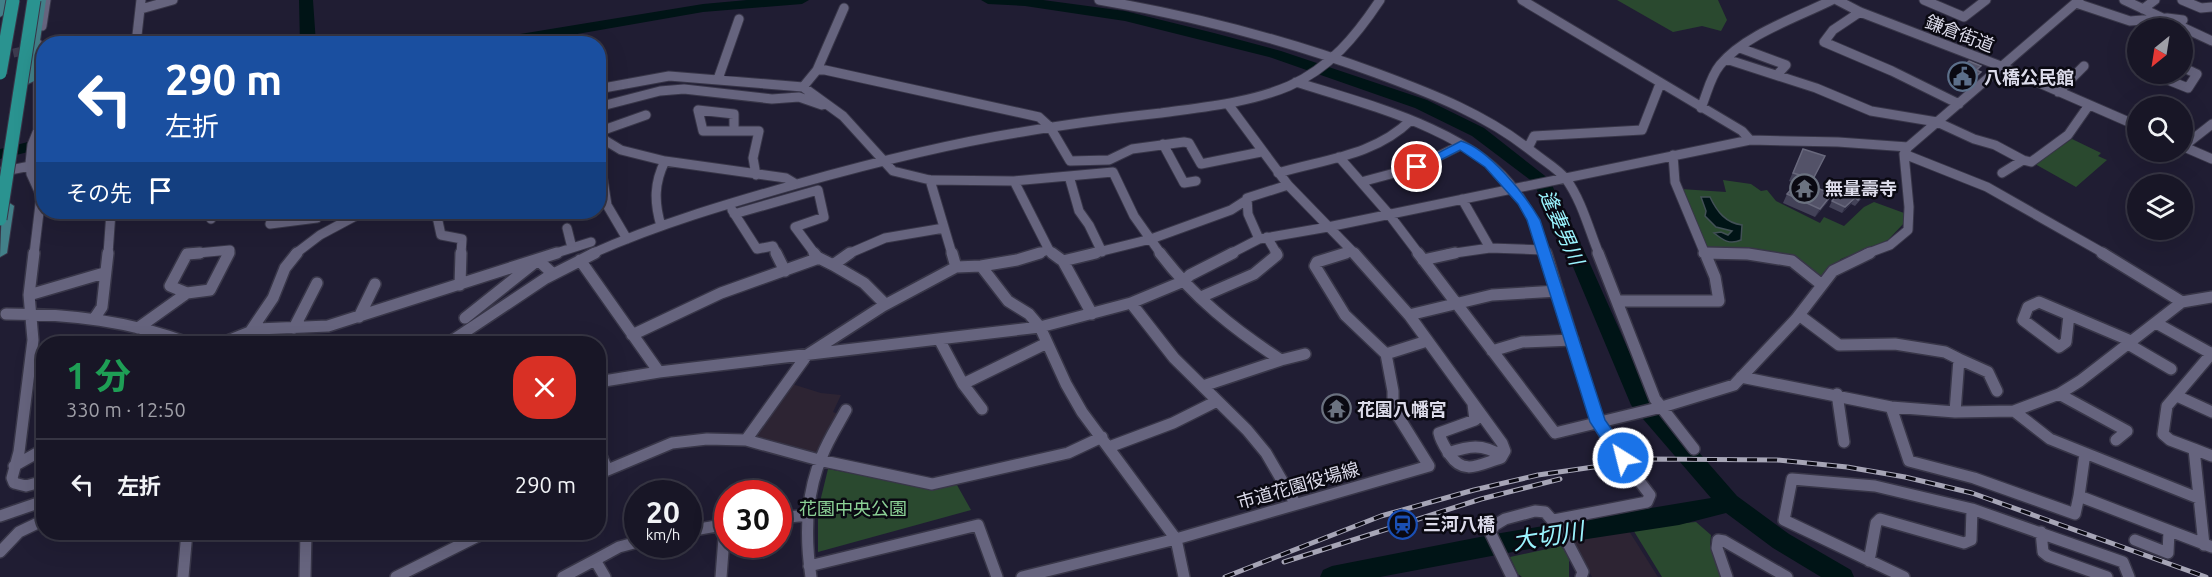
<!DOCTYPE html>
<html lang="ja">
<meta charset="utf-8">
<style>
:root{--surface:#181626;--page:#252332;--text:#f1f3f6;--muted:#9f9fa7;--line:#363543}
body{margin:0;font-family:Ubuntu,"Noto Sans JP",sans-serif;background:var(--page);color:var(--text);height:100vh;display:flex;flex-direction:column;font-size:22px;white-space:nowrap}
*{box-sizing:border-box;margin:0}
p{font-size:20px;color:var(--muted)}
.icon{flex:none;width:33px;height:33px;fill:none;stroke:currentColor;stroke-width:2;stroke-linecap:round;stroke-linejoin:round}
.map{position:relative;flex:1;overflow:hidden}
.details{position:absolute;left:36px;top:336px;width:570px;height:204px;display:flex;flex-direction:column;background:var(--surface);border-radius:24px;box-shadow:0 6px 24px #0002,0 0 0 2px var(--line)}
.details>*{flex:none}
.guide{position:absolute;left:36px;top:36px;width:570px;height:183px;border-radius:24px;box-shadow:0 6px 24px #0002,0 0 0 2px var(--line);background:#1a4fa0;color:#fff;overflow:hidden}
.needle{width:39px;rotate:210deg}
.tools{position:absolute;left:2127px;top:18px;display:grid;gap:12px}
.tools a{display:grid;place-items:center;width:66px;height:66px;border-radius:50%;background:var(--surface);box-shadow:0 6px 24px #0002,0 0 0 2px var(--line);font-size:30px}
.speed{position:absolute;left:624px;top:480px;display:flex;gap:12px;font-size:30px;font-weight:700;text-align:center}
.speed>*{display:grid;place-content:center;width:78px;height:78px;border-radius:50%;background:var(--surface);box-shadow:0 6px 24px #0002,0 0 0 2px var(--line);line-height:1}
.speed small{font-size:15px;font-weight:400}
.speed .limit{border:9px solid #d22;background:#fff;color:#111}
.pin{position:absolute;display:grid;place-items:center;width:51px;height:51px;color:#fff;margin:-26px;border:3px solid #fff;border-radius:50%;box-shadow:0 2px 6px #0007}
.me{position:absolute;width:66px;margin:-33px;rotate:324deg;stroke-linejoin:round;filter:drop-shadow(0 0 4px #0008)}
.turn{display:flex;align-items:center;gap:21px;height:126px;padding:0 30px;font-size:27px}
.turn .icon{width:78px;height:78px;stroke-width:2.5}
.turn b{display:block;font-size:42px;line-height:51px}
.then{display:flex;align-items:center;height:57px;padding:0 30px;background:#0003;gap:12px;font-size:22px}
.round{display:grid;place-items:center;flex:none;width:63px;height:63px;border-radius:24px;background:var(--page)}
.summary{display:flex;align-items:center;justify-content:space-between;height:102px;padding:0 30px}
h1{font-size:36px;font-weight:700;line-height:45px;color:#1e9e55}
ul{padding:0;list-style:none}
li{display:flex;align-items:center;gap:18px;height:90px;padding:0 30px;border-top:2px solid var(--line)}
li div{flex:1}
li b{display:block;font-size:22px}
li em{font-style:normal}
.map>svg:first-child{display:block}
</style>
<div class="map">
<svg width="2212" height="577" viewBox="0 0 2212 577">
<rect width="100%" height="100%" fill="#201d33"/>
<path fill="#2d2433" d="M792,384L821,393L841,395L833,412L841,415L819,456L753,438Z
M1629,531L1658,577H1592L1572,539Z"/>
<path fill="#2a492f" d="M1617,0H1718L1727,20L1721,31L1702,26L1673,32Z
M2072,139L2101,153L2098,156L2107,160L2076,187L2035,164Z
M1723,180L1751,184L1761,191L1767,190L1776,201L1820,223L1824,217L1844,226L1864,207L1874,202L1904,213L1905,222L1888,240L1841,259L1818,279L1796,260L1706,248L1681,189L1726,192Z
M828,469L923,487L957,485L971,510L818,552V510Z
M1696,522L1711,535L1710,545L1722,577H1662L1632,528Z
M1561,546L1569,557V577H1522L1518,574L1510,557Z"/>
<path fill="#001416" stroke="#425056" stroke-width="1.5" d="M1701,197H1710C1717,212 1726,223 1742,225L1741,240C1729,245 1723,240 1714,233L1721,232L1728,235L1732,231L1716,227L1705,216L1706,211Z"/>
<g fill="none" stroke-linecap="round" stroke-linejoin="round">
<path fill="#001416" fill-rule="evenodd" d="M299,0H313L316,44H300Z
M747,0H809L802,4L703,12L520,44H483L490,39L703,4Z
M981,0H1043L1125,11L1214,33L1281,51L1427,100L1484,128L1549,179L1586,255L1648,394L1737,496L1789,534L1851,570L1854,577H1821L1773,548L1726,513L1679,525L1561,543L1380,577H1320L1323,570L1332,566L1495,534L1711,498L1631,405L1568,255L1533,182L1472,136L1415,108L1269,57L1125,21L1025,6L988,4Z
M44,138V148L0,159V149Z"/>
<path stroke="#3c3a4e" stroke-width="9" stroke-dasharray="9 4.5" stroke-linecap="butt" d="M0,56L32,49"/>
<defs>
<path id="minor-far1" d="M1099,0C1194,16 1286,40 1376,73C1433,94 1487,115 1534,153C1544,161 1558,169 1566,179C1582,201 1589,230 1599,254
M1522,0L1742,131L1750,140
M1837,0L1860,12L1998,65L2138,126
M1924,0L1964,17L1986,0
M2124,0L2212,41
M2182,0L2201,8L2212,7
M2076,3L2130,21L2167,18L2183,20
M141,9L173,0
M2143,9L2155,0
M1860,12L1833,30L1824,42L1892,71L1959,104
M42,26L46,0
M136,44L141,0
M1740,48L1786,65L1777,75
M1726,59L1816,88L1871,111L1937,122L1974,139L1995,145L2023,160
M817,70L844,8
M2153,74L2188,88L2197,74L2182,67
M718,79L739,19
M1296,82C1365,104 1473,130 1516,192C1530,211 1539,232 1546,254
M803,87L817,70H825L1039,117L1050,127L1070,161L1109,160L1132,149L1184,142L1189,143L1201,164L1261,152
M598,89L669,76L803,87L843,116L893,171L930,180L1014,181L1113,172L1134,216L1161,254
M2058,92L2084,66
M1228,104L1288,185L1355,254
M598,107L660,91L684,89L772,99L799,97L822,105
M1701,108C1707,94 1710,77 1720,65C1744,35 1798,17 1832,0
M734,130V114L698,110L703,131H759L753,158L756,175
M598,132L646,115
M598,136L621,150L665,161L786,178L796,184
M1163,144L1184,183L1196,181
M2182,146L2212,159
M2184,146L2212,124
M1528,148L1534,136L1642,130L1660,84
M1904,154L1987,187L2105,254
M1673,155L1675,182L1705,254
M1339,157L1388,213L1419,254
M0,172L30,166
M1278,173C1325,159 1374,156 1411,120
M2002,173L2023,160L2031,162L2068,135L2089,105
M1069,176L1079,211L1089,225L1102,252
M603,180L607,205L627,239
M930,180L952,254
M1014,181L1049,250L1054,254
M1361,182L1417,167L1461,145
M1462,199L1490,248
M732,210L757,249L773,246L777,254
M275,212L270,224L317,218L320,212
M436,212L441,235L462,239L461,254
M734,214L818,190L824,217L795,227L815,254
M211,219L214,212
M661,226C654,202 654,183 665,161
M567,228L572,248
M1267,237L1277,254
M1259,239L1248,214L1247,198L1288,185
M1704,253L1750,254
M34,254L41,196L31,174L30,163L32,145L38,130V44
M108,254L111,212
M187,254L230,250L228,254
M295,254L320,235L363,212
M553,254L591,242
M591,254C658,224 727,204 797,184C872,163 946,144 1022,132C1068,124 1115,118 1161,113C1204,107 1249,103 1289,86C1330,68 1356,36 1380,0
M848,254L885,238L944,228
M1035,254L1049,250
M1090,254L1151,239L1231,210L1245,201
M1230,254L1259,239L1328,227L1750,140L1838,142L1908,147
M1342,254L1352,251
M1448,254L1490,248L1543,250
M1866,254L1890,245L1908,230L1909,207L1904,154L1908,147L2079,0"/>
<path id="minor" d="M34,253L29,295L33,340L19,452L12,478L14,483L26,486L44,481
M776,253L785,271
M814,253L819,259
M952,253L956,267
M1052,253L1063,261L1092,314
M1160,253C1193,297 1235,330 1281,360L1305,354
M1354,253L1409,315L1502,443L1505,451L1501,458C1480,464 1464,476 1450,455C1445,447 1441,442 1439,433L1475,420L1473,404
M1418,253L1555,433L1662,407L1734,385L1796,319L1833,271L1870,253
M1546,253L1597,420L1608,440L1650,495L1647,502L1554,520
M1598,253L1655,399L1694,449
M1704,253L1748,254L1792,261L1822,285
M2102,253L2182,302
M580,260L659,372
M1423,260L1455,253
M1063,261L1096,253
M833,265L864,283L885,304
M981,266L1008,301L1029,314L1040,327L1066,384L1082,412L1176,539L1184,577
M460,285L461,253
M187,293L170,286L187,254L200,253
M187,293L210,290L229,253
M29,295L104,273
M1201,297L1254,274L1277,255L1276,253
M1617,301H1719L1715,277L1705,253
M1131,303L1174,358L1247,430L1266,453L1295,503
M6,314C70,314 131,321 191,344
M1409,315L1492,295L1558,291
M1799,315L1839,345L1895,344L1945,352L1959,359
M2069,315L2066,342L2059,347L2023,320L2028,307L2039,302L2131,341
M359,317L375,284
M465,318L538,260L553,274
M94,319L102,307L108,253
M2156,323L2212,354
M138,328L187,293
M294,328L317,283
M250,332L273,298L285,268L297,253
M632,335L721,293L819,258L833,265L850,253
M939,339L963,384L982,409
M220,344L257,329L328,326L557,253
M447,344L546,278L595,253
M2128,344L2171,369
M1492,351L1522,342L1573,340
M1386,354L1427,341
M1741,377L1891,407L1955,412L2014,411L2059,394L2080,381L2182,302L2212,297
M598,382L659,372L1040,327L1131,303L1184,281L1190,275L1233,253
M963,384L1047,343
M1203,386L1281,360
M1837,394L1844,442
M2059,394L2127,431L2116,440
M2177,396L2212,412
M1891,407L1909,461L1974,478L2075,514L2079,496L2212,547
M2014,411L2050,439L2085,453
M1955,412L1959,359L1988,372L1997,391
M746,440L807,355L883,306L956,267L981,266L1017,260L1040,253
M1109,447L1173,423L1217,401
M598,449L607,469
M2194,449L2212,456
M1448,453C1469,446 1482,443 1502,456
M14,466L44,449
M598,474L672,443L707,439L746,440L819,460L932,484L1068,453L1102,437
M2079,496L2085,453L2198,498
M0,516L44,501
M778,518L809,515
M688,531L728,524
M2041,532L2043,552L2048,556L2107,577
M2135,540L2168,553L2169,531
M2204,545L2194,449L2170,440L2163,434L2167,406L2212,353
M0,552L19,532L44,520
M1869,561L1876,523L1880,519L1964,543L1971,540L1972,509
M809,566L978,525L997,577
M183,577L187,532
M305,577L306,532
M396,577L486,532
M563,577L595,560
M605,577L595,560L619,547L638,542
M721,577L725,525
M811,577C805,537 806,493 822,456C828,440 838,425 846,410
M1022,577L1176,539L1429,466L1393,408V391L1386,354L1345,315L1315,266L1317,262L1346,253
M1512,577L1490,532L1495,525L1505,519L1535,511L1545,512L1561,530L1583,572L1581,577
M1727,577L1717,548L1718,540L1724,541L1787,577
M1904,577L1784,520L1792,479L1875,486L1972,509L2123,562L2129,577"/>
<path id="major" d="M0,0H7L5,14L0,17Z
M36,0H46L34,81L28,84L22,81Z
M8,202L14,206L7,253L0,257L2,206Z"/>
</defs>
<use href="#minor-far1" stroke="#383648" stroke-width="11"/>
<use href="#minor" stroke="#383648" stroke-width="14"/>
<use href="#major" stroke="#383648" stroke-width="2"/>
<use href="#minor-far1" stroke="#66647e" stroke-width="9"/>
<use href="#minor" stroke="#66647e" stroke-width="11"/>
<use href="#major" fill="#428089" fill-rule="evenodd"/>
<defs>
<path id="rail" d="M1284,562L1481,499L1560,479
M1225,577L1381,516L1474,490L1538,475L1649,459L1777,460L1847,467L1905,477L1972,493L2206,577"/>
</defs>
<use href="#rail" stroke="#a6a5b6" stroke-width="5"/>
<use href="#rail" stroke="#0a0912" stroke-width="3" stroke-dasharray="10" stroke-linecap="butt"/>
<defs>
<path id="highway-bridge" d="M0,73L13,0
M0,219L34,0"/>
</defs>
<use href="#highway-bridge" stroke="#383648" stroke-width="15" stroke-linecap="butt"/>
<use href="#highway-bridge" stroke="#2a9390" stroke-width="13"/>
</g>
<path fill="#434258" d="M1981,66L1978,71V78L1968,86L1952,78L1956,72Z
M1803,149L1810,185L1832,194L1827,203L1815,217L1783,203L1787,194L1796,184L1789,181Z
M1846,184L1861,199L1855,206L1851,204L1842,213L1829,207L1832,201Z"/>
<path fill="#2e2c43" d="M1981,72L1978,78L1968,86L1972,80Z
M1832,194L1827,203L1815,217L1820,209Z
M1855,198L1851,204L1842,213L1845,207Z"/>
<path fill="#535268" stroke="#68687c" stroke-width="1.5" d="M1969,61L1981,66L1976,70L1981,72L1972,80L1956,72Z
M1803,149L1825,156L1810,185L1832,194L1820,209L1787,194L1803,176L1793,173Z
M1846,184L1864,192L1858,200L1855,198L1845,207L1832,201Z"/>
<path fill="#1a73e8" stroke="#114b97" stroke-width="1.5" d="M1461,141C1489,149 1526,196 1540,220L1605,420L1629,454L1631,458L1629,463L1623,465L1617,463L1590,422L1527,220L1518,204L1485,167L1460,150L1421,170L1417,171L1411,167Z"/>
<defs>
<symbol id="civic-ring" viewBox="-11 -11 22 22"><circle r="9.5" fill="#0a0912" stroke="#5c6f8a" stroke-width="1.5"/><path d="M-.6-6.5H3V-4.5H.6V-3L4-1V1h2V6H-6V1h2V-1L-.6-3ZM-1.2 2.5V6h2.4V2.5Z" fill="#5c6f8a"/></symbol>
<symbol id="temple-ring" viewBox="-11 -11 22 22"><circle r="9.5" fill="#0a0912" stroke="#6b7280" stroke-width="1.5"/><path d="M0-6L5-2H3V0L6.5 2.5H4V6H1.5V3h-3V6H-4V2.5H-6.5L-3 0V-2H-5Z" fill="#6b7280"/></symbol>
<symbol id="station-ring" viewBox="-11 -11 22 22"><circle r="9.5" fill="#0a0912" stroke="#1a4fb4" stroke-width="1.5"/><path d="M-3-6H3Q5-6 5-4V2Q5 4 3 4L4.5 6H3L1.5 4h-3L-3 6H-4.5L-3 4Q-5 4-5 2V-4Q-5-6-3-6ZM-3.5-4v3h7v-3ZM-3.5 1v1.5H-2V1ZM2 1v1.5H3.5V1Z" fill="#1a4fb4"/></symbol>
</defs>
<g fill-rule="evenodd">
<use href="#civic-ring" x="1946" y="60" width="33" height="33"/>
<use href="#temple-ring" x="1788" y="172" width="33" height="33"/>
<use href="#temple-ring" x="1320" y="392" width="33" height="33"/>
<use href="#station-ring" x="1386" y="508" width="33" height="33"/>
</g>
<g text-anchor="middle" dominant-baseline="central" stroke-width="5" stroke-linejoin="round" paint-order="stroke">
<g font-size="18" fill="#dcdbea" stroke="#0a0912">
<text transform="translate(1960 33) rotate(21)">鎌倉街道</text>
<text transform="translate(1298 485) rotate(-16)">市道花園役場線</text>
</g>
<g font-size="18" font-weight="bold" fill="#dcdbea" stroke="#0a0912" text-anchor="start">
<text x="1984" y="77">八橋公民館</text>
<text x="1825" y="188">無量壽寺</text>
<text x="1357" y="409">花園八幡宮</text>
<text x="1423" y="524">三河八橋</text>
</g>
<g font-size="18" fill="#8cd296" stroke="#0a0912">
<text x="853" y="508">花園中央公園</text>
</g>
<g font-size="20" font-style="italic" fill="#9af4fe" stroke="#0a0912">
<text transform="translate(1562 227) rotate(66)">逢妻男川</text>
</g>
<g font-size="24" font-style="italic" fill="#9af4fe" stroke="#0a0912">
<text transform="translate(1548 536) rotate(-9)">大切川</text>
</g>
</g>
</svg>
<div class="tools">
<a><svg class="needle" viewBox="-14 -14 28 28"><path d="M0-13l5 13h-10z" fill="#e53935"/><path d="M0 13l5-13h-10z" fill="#9f9fa7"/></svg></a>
<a><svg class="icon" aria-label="search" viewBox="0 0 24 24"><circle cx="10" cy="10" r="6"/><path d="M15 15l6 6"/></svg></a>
<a><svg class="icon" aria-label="layers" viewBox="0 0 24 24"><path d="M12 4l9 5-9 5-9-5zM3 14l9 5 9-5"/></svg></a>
</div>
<div class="speed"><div>20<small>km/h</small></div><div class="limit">30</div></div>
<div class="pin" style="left:1417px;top:167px;background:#d93025"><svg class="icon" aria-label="arrive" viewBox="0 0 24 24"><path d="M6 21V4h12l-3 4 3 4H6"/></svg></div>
<svg class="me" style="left:1623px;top:458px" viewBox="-20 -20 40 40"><circle r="17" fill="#1a73e8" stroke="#fff" stroke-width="3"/><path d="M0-11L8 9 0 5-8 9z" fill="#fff"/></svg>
<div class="guide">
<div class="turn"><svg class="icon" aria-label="left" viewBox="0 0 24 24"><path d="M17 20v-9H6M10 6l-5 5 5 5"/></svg><div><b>290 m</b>左折</div></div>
<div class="then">その先<svg class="icon" aria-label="arrive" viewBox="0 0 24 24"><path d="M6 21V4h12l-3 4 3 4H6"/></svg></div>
</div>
<section class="details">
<div class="summary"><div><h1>1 分</h1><p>330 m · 12:50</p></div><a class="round" style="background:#d93025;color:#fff"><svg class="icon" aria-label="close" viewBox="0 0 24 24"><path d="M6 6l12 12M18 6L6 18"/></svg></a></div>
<ul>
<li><svg class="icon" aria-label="left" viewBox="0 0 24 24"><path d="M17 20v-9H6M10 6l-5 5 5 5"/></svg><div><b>左折</b></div><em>290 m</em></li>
</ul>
</section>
</div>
